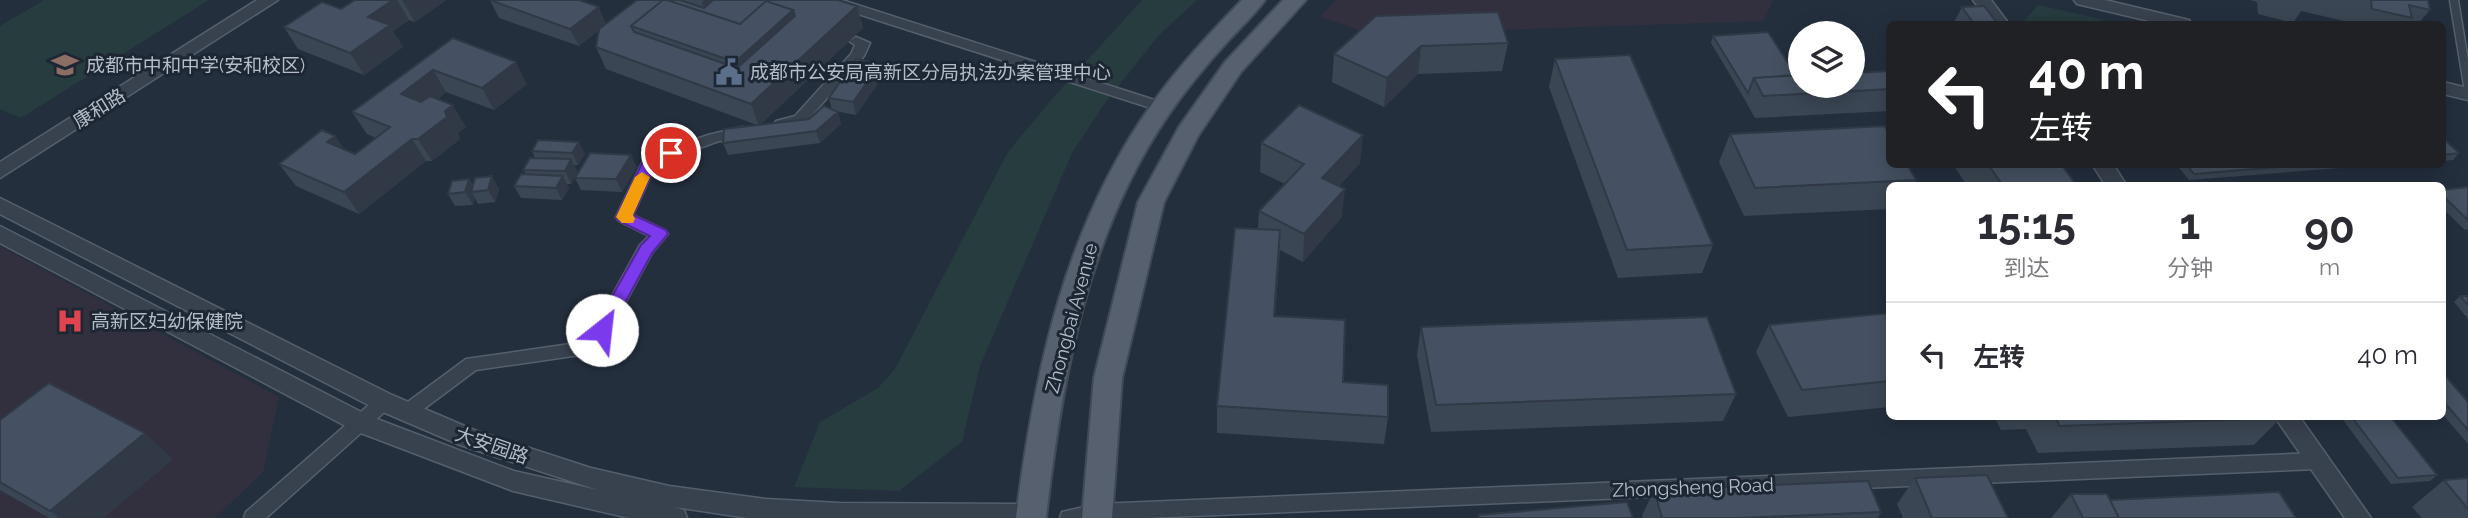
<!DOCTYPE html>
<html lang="zh">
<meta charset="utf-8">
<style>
:root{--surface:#fff;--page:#f2f2f3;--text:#2b2b33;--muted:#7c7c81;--line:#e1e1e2}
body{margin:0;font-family:Raleway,"Noto Sans SC",sans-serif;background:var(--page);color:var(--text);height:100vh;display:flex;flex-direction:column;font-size:26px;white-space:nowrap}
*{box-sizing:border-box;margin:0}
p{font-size:23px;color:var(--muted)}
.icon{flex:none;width:38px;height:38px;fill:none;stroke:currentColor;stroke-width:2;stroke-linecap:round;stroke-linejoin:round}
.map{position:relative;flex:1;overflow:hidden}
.details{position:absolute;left:1886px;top:182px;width:560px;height:238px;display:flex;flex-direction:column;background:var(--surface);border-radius:10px;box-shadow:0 4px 18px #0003}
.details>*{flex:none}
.top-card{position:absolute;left:1886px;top:21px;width:560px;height:147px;border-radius:10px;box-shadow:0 4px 18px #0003;background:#202124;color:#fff;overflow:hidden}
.controls{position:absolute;left:1788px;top:21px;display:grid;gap:14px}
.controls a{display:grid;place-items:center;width:77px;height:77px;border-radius:50%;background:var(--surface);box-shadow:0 4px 18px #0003;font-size:35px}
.pin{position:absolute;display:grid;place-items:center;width:60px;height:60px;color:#fff;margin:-30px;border:4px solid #fff;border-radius:50%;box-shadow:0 2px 7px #0007}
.me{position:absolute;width:77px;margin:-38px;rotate:29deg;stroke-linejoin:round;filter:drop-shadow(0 0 5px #0008)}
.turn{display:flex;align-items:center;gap:24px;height:147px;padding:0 28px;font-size:32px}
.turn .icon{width:91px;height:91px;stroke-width:2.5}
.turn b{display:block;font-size:49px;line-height:60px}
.eta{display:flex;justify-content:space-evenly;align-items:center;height:119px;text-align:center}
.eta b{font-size:42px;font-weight:700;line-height:49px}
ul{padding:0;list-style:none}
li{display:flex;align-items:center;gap:21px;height:105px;padding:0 28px;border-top:2px solid var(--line)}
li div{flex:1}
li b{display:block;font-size:26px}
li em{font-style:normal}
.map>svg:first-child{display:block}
</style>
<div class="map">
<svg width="2468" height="518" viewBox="0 0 2468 518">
<rect width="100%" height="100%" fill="#242f3e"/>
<path fill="#32303f" d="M1336,0H1773L1763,21L1372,34L1320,17Z
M0,246L279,397L263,472L215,518H0Z"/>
<path fill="#263c3f" d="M44,0H209L21,118L0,109V26Z
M1142,0H1197L1159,35L1105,103L1072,153L980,366L962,442L899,491L794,487L820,422L878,388L895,369L1008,152L1052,99Z
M2038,5L2122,24H2026L2024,21Z"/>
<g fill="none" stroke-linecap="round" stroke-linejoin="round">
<defs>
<path id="service" d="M2454,0L2468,85"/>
<path id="minor" d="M822,0H842L1167,104L1169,107L1167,110H1157L824,3Z
M856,37L870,43L864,56L805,123L781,129L776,127L774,124L776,121L795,116L851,54L855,45L849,41Z
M742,127L749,132L747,135L716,142L656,164L633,215L665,230L668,234L652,253L608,335L580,355L476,370L413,417L407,419L401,417L398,412L401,407L466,359L570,344L596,325L640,245L649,236L619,221L616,217L645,157L708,135Z
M384,395L390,397L393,402L390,407L266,518H244L246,512L378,397Z
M2317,453L2323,456L2326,461L2323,466L2317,469L1144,518H1060L1062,512L1097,504Z"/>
<path id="tertiary" d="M257,0H278L0,178V162Z
M1973,0H1991L2009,24H1991Z
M2074,0H2105L2189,20L2192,24H2162L2077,4Z
M2443,82L2468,88V100L2443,94Z
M2092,164H2113L2127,186H2106Z
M0,198L392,395L474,430L591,468L669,486L766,499L839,503L1031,504L1040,507L1043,515L1042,518H748L675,507L684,510L687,518H629L513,491L353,430L0,243V226L369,416L514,471L598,490L460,445L376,409L0,214Z
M2274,416H2299L2371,518H2345Z"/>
<path id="primary" d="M1242,0H1265C1255,14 1241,27 1229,40C1208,63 1187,88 1169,114C1087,233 1062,378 1046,518H1016C1034,372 1065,226 1152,104C1178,67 1210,33 1242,0Z
M1283,0H1306L1241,72L1198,136L1164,202L1122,378L1112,518H1082L1094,378L1138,202L1179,127L1225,62Z"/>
</defs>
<use href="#service" stroke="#565f6c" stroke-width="11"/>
<use href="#minor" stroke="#565f6c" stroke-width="3"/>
<use href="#tertiary" stroke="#565f6c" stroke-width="3"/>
<use href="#primary" stroke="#414a57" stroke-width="4"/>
<use href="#service" stroke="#38414e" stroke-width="8"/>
<use href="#minor" fill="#38414e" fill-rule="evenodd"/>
<use href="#tertiary" fill="#38414e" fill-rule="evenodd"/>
<use href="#primary" fill="#56606e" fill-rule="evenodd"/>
</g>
<path fill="#3b4654" d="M355,0H446L415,22L409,20L393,31L403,47L364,75L298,49L284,27L341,9Z
M490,0L606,24L637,0H838L857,6L863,28L760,125L809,119L832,110L829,98L883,76L856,115L835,111L838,112L841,124L820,143L728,155L723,143L757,125L606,69L596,47L599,30L579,46L499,18Z
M2250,0H2428L2430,10L2418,24H2348V22L2301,11L2293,23L2258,14L2257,2Z
M1962,7L1998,24H1953Z
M1376,16L1508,43L1502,71L1418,74L1384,107L1332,82L1334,54Z
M1713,36L1796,75L1890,71V111L1755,118L1745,100L1711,43Z
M453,38L527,84L494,110L446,92L438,99L466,127L458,133L460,139L432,161H426L359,214L296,186L279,164L335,136L344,149L355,154L376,138L367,134L352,112Z
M1555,59L1713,245L1702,273L1618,278L1549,87Z
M1730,134L1916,180L1913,186H1890V209L1744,216L1719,162Z
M2443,138L2459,153L2453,160L2443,161Z
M1261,143L1360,163L1339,186L1342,217L1303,262L1280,250L1275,316L1343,382L1388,417L1384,444L1217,433V406L1258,229L1259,211L1285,184L1260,172Z
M532,151L585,154L578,165H574L571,184H567L569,188L562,200L521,198L514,186L526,174L523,170L535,158Z
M1953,164H2061L2077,186H1967Z
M2176,164H2392L2189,180Z
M637,167L622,192L581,190L575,178Z
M469,179L473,185L499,189L495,202L478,204L475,198L473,205L455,206L448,194Z
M2468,187V229L2465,230L2443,209V190Z
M2460,296H2468V319L2454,302Z
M1890,313V407L1788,417L1756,352L1769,325Z
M1421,327L1736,394L1723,421L1431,432L1417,355Z
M2443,373L2468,402V444L2443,415Z
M1994,416H2283L2254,445L2038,453L2026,429L2001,430Z
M2340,416H2390L2437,475L2430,481L2391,484Z
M0,420L173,459L103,518H49L0,490Z
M1915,478L2008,518H1903L1897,504Z
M2468,478V518H2422L2412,507L2444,480Z
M1654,490L1881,512L1878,518H1643L1642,516Z
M2071,494L2110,500L2296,518H2051Z"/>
<path fill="#303945" d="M393,0H397L409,20L393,31L403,47L364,75L350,53L368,17Z
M402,0H446L415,22Z
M704,0H734L708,19L702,2Z
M857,6L863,28L759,126L751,104Z
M599,7L606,24L579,46L570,29Z
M793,10L801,39L745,90L735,62Z
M1421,46L1418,74L1384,107L1387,78Z
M516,62L527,84L494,110L482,88Z
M880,64L883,76L856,115L853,102Z
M433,70L446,92L415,116L401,94Z
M453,105L466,127L458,133L460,139L432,161L418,139L445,111Z
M838,112L841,124L820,143L816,131Z
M1363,135L1360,163L1320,206L1322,178Z
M335,136L350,158L327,142Z
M412,139L426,161L359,214L344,192Z
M579,142L585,154L578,165L572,153Z
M631,155L637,167L622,192L616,179Z
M571,159L578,172L571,184L565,171Z
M492,176L499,189L495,202L488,190Z
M563,176L569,188L562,200L556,188Z
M469,179L477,191L471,192L475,198L473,205L465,192Z
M1345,189L1342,217L1303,262L1304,234Z
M1280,230L1279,258L1273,344L1274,316Z
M2282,416H2283L2254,445L2280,418Z
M145,433L173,459L103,518H59L50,511Z"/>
<path fill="#455162" stroke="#303945" stroke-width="2" d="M355,0H393L368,17L390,25L350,53L284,27L322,2L341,9Z
M490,0H579L599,7L570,29Z
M637,0H663L631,26L634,32L737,68L795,16L793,10L766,1L740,24L667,0H680L704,8L713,0H838L857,6L751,104L596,47L599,29Z
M663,0H667L740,24L766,1L793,10L735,62L631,26Z
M2371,0H2428L2430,10L2409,5L2412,18L2372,9Z
M1984,6L1998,24H1974L1962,7Z
M1498,12L1508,43L1421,46L1387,78L1334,54L1376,16Z
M1768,32L1796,75L1754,78L1748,93L1713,36Z
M453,38L516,62L482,88L433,70L401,94L421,102L430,96L453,105L445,111L447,117L418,139H412L344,192L279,164L322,130L335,136L327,142L355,154L390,127L352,112Z
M1630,55L1713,245L1627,250L1555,59Z
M856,59L880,64L853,102L829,98Z
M1890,71V89L1763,96L1754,78L1801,75V86H1853V73Z
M1299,105L1363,135L1322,178L1345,189L1304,234L1259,211L1304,164L1261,143Z
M824,106L838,112L816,131L723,143L724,129L809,119Z
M1885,126L1890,136V164H1907L1916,180L1755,188L1730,134Z
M2443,138L2459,153L2443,155Z
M538,140L579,142L572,153L532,151Z
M590,153L631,155L616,179L575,178Z
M530,158L571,159L565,171L523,170Z
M1988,164H2061L2077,186H2003Z
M2186,164H2315L2194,174Z
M521,174L563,176L556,188L514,186Z
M492,176L488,190L471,192L475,178Z
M469,179L465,192L448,194L452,181Z
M2468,187V220L2443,196V190Z
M1235,228L1280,230L1274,316L1345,320L1343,382L1388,385V417L1217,406Z
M2460,296H2468V305Z
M1890,313V381L1802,390L1769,325Z
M1707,317L1736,394L1436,405L1421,327Z
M2443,373L2468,402V430L2443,401Z
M49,383L145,433L50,511L0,482V420Z
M2054,416H2282L2280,418L2060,426Z
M2351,416H2390L2437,475L2398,478Z
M1987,475L2008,518H1932L1915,478Z
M2468,478V509L2444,480Z
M1868,481L1881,512L1741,518H1662L1654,490Z
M2279,492L2296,518H2119L2110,500Z
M2071,494H2107L2119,518H2083Z
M1627,502L1633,518H1479V515Z"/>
<path fill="#7c3aed" stroke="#51269a" stroke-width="2" d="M671,148L678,153L676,157L656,164L633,215L666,230L668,234L652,253L608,334H596L594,330L596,325L641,245L650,236L619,221L616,217L645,157Z"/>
<path fill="#f59e0b" d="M642,172L650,177L633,215L635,219L633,223H622L616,217L635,177Z"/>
<defs>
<symbol id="school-bare" viewBox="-9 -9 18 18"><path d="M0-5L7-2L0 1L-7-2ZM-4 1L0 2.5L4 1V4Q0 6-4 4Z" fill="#8d6e63" stroke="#1d2633" stroke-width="2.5" paint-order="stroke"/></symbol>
<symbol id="civic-bare" viewBox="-9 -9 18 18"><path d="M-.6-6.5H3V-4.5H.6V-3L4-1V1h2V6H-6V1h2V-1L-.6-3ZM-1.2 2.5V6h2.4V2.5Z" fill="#5c6f8a" stroke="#1d2633" stroke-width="2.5" paint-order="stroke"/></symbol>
<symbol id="hospital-bare" viewBox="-9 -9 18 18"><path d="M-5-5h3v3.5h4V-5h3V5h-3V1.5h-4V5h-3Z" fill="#e0444e" stroke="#1d2633" stroke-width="2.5" paint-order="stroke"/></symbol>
</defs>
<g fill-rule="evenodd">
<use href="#school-bare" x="46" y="46" width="38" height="38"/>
<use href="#civic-bare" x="710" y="53" width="38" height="38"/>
<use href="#hospital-bare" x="51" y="302" width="38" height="38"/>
</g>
<g text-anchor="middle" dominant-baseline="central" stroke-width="6" stroke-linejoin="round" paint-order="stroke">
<g font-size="19" fill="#b4bcc9" stroke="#1d2633" text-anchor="start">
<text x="86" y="65">成都市中和中学(安和校区)</text>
<text x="750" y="72">成都市公安局高新区分局执法办案管理中心</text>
<text x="91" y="321">高新区妇幼保健院</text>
</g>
<g font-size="19" fill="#b4bcc9" stroke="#1d2633">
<text transform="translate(99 108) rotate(-32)">康和路</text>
<text transform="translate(1071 318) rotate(-75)">Zhongbai Avenue</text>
<text transform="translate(492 445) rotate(19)">大安园路</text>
<text transform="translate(1693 487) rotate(-2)">Zhongsheng Road</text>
</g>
</g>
</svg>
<div class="controls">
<a><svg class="icon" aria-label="layers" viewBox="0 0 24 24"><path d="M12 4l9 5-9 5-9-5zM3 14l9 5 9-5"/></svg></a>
</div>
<div class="pin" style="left:671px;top:153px;background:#d93025"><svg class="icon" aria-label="arrive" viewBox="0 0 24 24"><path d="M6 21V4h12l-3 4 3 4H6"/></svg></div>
<svg class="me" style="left:602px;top:330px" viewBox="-20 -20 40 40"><circle r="19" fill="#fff"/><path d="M0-13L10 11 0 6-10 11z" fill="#7c3aed"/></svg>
<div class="top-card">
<div class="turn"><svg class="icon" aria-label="left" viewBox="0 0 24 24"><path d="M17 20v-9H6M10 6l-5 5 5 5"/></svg><div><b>40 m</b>左转</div></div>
</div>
<section class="details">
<div class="eta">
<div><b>15:15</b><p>到达</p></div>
<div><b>1</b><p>分钟</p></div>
<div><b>90</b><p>m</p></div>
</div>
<ul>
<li><svg class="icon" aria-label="left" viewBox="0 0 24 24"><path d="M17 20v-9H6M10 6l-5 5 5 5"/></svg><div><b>左转</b></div><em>40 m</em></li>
</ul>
</section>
</div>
